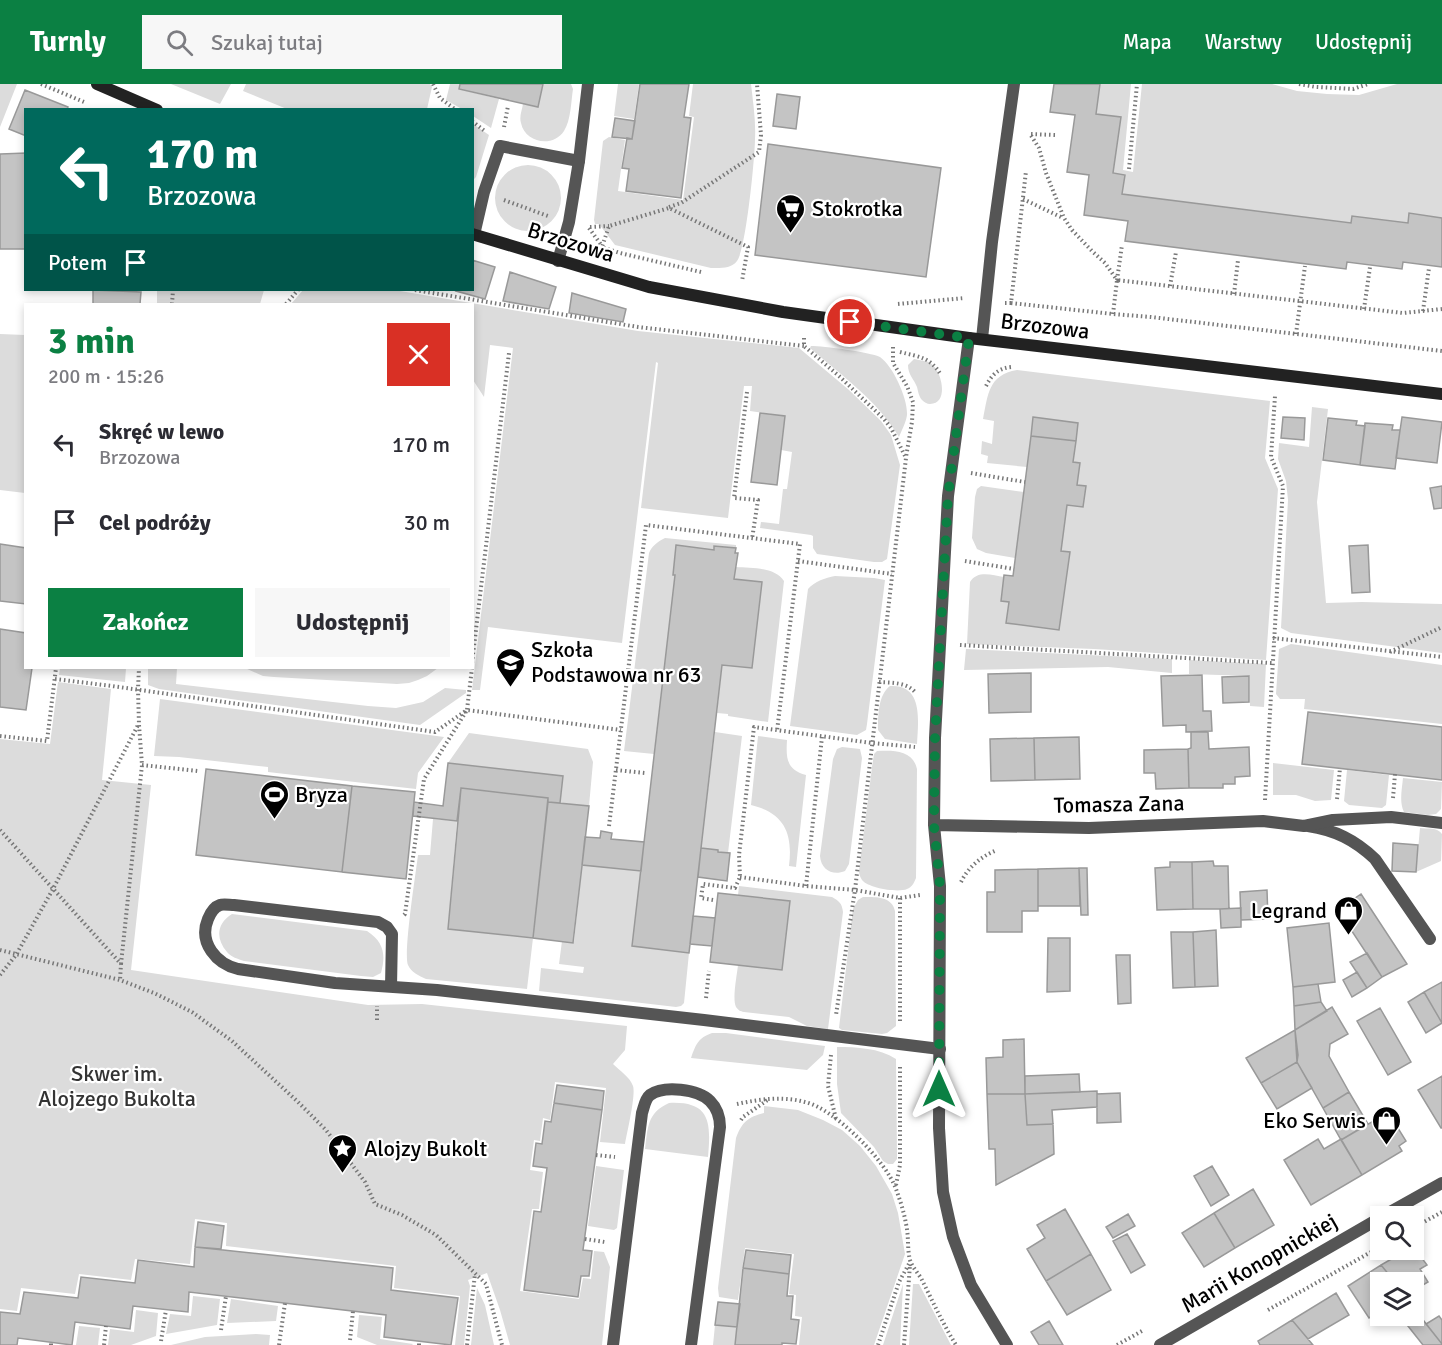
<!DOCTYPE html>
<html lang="pl">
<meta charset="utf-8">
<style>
:root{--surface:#fff;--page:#f7f7f7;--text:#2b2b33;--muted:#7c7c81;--accent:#0b8043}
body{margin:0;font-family:Signika,sans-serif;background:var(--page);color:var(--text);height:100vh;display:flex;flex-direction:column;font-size:22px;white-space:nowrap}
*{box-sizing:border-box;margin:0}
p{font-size:20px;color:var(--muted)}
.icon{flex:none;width:33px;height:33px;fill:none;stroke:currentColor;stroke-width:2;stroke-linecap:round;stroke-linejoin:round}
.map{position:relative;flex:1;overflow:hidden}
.side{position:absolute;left:24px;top:219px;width:450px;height:366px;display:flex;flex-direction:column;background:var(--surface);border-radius:0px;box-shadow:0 3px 9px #0003}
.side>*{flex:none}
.banner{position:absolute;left:24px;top:24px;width:450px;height:183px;border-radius:0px;box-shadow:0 3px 9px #0003;background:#00695c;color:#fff;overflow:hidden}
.fabs{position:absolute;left:1370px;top:1122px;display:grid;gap:12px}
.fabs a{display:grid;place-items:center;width:54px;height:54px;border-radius:0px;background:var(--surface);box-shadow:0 3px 9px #0003;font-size:30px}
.pin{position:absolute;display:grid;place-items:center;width:51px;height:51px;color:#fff;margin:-26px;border:3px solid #fff;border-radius:50%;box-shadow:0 2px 6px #0007}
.me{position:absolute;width:66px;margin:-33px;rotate:0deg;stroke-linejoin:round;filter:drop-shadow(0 0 4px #0008)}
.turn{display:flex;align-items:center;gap:21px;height:126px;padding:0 24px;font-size:27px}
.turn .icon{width:78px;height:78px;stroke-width:2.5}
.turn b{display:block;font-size:42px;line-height:51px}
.then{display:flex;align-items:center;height:57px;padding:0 24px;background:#0003;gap:12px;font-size:22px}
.round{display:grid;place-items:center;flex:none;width:63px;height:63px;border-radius:0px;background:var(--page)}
.headline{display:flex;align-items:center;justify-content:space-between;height:102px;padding:0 24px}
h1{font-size:36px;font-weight:800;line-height:45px;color:var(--accent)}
.cta{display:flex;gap:12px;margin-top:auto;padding:12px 24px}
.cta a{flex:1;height:69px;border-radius:0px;background:var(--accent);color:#fff;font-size:24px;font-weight:800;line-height:69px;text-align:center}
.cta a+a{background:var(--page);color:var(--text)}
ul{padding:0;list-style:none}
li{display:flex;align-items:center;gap:18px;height:78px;padding:0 24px}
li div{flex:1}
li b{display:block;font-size:22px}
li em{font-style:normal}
header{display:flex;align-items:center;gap:36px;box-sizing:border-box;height:84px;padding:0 30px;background:var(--accent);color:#fff}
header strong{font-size:28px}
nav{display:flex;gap:33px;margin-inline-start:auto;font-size:21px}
.search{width:420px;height:54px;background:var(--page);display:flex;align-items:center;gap:15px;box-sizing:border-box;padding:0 21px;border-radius:0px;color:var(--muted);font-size:22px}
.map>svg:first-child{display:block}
</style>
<header>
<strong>Turnly</strong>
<div class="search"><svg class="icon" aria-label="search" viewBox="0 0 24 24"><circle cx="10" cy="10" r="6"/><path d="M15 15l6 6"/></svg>Szukaj tutaj</div>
<nav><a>Mapa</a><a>Warstwy</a><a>Udostępnij</a></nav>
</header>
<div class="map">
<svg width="1442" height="1261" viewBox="0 0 1442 1261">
<rect width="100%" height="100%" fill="#fff"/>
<path fill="#dcdcdc" d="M0,0H17L0,43Z
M171,0H231L220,20Z
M246,0H430L432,3L427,25H287L243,7Z
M450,0H460L459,5L499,15L491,44L473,32L472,26L462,25L446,16Z
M543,0H571L573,5C571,18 571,36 564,47C553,64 525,59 521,39C519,33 522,26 523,20L538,23Z
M618,0H639L634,35L614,32Z
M693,0H751C753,18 756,37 755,55C755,73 746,166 737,177C731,185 720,184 711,184L615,161L599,140H595L594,136L603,57L609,53L625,56L618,107L683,116L694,33L689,32Z
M1100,0H1131L1123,86L1133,88L1142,0H1272L1297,7L1327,10L1359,11L1397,0H1442V134L1410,129L1408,139L1352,132L1351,139L1122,110L1125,91L1113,89L1120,34L1096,30Z
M473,40L489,51L476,93L473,96Z
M495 114a33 33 0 1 1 66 0a33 33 0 1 1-66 0Z
M157,206H264L260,220H157Z
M303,206H394L638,247L799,264L849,306L881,337L891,351L900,381L887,475L882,478H874L817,470L813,464V452L811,451L760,444L761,438L779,440L783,405H787L792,368L781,366L785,332L750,327L752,302H744L728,434L641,424L658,279L656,278L622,559L488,543L480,606H472L513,264L490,261L484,313L473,296L472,220H291Z
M0,250L25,251V409L0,406Z
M811,262C823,262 870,268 880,273C893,282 908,315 907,331C906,338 902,346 899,353C877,316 842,292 810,264Z
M914,275L929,278C933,281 936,284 938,289C943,298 946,320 930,320C927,320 924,318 922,316C919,313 918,307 917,303C914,295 908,291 908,281Z
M1017,286L1270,317L1265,374L1278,405L1266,576L1094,565L967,560L970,498C977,486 992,491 1004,493L1001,516L1009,518L1006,539L1059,546L1070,468L1061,467L1067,421L1077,401L1080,379L1073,378L1031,352L1027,383L987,379L988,372L981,370L982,357L992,360L994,337L983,335C988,311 988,291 1017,286Z
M1312,323L1328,325L1317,418L1326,519L1362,518L1442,520V569L1291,549L1281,544L1288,416L1286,397L1278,375L1279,359L1309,363Z
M981,402L1024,408L1015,474L986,469L977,465L972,454L975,413L977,405Z
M665,454L736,461V464L715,462L714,466L676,462L673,490L675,491L654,670L624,667L649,469C652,462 657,458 665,454Z
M736,483C751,484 775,483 784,497L768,638L728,632V630L717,629L722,581L752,584L762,498L734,495Z
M835,492L874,494L885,496L867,640L866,646L857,651L790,642L808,505C815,497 825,494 835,492Z
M1291,560L1442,581V640L1304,625L1305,615H1280L1276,610L1279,565Z
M966,565L1172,575V589L1108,583L964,586Z
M1189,576L1266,580L1264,623L1250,622V592L1189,590Z
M60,584H126L125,598L59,591Z
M148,584H177L176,600L368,622L396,624L423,618L445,604L466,606V609L420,641L159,605L148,601Z
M245,584H438L427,592L418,596L409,599L397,600L274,593L263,592Z
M58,598L111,605L102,696L151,701L131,886L368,921L422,920L627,942L625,966L613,980C619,986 630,993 633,1002C636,1011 627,1049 625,1060L600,1058L606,1004L555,998L550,1036L543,1034L540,1057L534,1056L530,1086L543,1088L539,1125H532L520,1207L579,1215L583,1194L591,1195L594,1167L604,1168L610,1183L602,1261H510L500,1226L487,1189L468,1196L470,1202L464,1261H455L460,1212L394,1204L396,1182L226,1162L227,1139L195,1135L190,1180L135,1175L131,1196L79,1190L75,1210L21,1204L17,1227L0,1225V655L50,660Z
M890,602C924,600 918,638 917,660L885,655L878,646C878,632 878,611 890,602Z
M160,615L444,653L418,689L416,705L268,688V683L179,673L154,672Z
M715,648L742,652L728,769L718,768V766L701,764Z
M469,649L588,665L593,678L589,722L560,719L563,692L448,679Z
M758,652L787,656C786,673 786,686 806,691L796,783L789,782C793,750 785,729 751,721Z
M842,663L860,665L862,674L849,780L845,787C833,792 821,786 820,772L833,675L837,665Z
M877,667C893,666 913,666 917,685L916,794C914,799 912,803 907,805C898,809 868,804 862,796C860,793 859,790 859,787L872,683L874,670Z
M1273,679L1334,686L1331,716L1315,717L1296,711H1273Z
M1347,686L1389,691L1386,721L1382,724L1349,721L1344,717Z
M1403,694L1442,698L1441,725L1436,730L1428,731L1404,728C1399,718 1402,705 1403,694Z
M433,735L457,737L448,845L533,854L527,905L426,895C419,892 411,888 408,881C403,870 416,788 418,771H430Z
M1420,744C1428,745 1437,743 1442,750L1441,777L1416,788Z
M582,781L641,787L632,862L689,869L684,919L681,922L676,923L539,907L541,884L583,889L584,883L559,880L562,857L574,858Z
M739,802L832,813C839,817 842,819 843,828L828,945L807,942L789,933L744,928C740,927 739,927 736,923C732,915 737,891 738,881L782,886L790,817L738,811Z
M863,813C875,813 892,812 895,827L896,942L887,949L882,950L842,946L839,944L853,825L858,816Z
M232,830L367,847C384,858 386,871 381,889L373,893L361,892L244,877C238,875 231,873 227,868C215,854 217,839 232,830Z
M712,949H726L825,962L823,971L807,986L691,974C696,960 698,954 712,949Z
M837,963C857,963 879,964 896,975L897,1072V1075L893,1080H888L883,1077L874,1063L841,1029L837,1000Z
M669,1019C711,1017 711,1039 708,1073L645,1065C648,1043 647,1029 669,1019Z
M764,1022L798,1026L823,1036L842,1046L860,1062L876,1082L892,1110L898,1129L905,1170L874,1261H799L802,1233L795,1232L796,1211L789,1210L794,1170L745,1164L738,1216L719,1213L718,1204L736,1054C742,1038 748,1033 764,1029Z
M596,1082L624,1086L617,1144L614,1146L588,1142Z
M903,1200L900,1261H883Z
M913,1200H919L951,1261H909Z
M477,1204L485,1221L494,1261H471Z
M193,1212L220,1215L217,1241L166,1250L170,1230L191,1232Z
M231,1215L278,1222L276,1237L227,1239Z
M136,1226L158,1229L156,1252L131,1261H108L110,1245L134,1248Z
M359,1231L382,1233L380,1255L413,1260L412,1261H377L357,1253Z
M715,1241L737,1243L735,1261H713Z
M79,1242L100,1244L98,1261H76Z
M256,1250L270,1251L269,1261H171L205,1253Z"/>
<path fill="#c4c4c4" stroke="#999" stroke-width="1.5" d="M460,0H543L538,23L459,5Z
M640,0H689L684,33L691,34L681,114L626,107L629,85L622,84L627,54L632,55Z
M1054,0H1100L1096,30L1121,33L1113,89L1125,91L1122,110L1351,139L1352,132L1408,139L1409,129L1442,134V183L1403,178L1402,185L1347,178L1346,185L1125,157L1128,137L1084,131L1089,91L1067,88L1075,31L1050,28Z
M25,6L68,23L67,26H26V52L9,45Z
M777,10L800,13L796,45L773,42Z
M615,34L635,37L632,55L612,53Z
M768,60L941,84L926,193L755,171Z
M26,69V165H0V70Z
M472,176L495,183L485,215L456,207L457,206H472Z
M510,188L556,203L549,225L503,217Z
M93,206L141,208L140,220H93Z
M572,209L626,225L623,238L569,229Z
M760,329L785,332L777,401L751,398Z
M1033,333L1078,339L1076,357L1031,352Z
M1283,333L1305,334L1304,356L1281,354Z
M1402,333L1442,338L1437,379L1396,374Z
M1328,334L1357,337L1356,341L1365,342L1360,381L1323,376Z
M1365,339L1393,341L1392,346H1400L1395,385L1360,381Z
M1031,352L1076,357L1073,378L1080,379L1077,401L1086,402L1083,423L1067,421L1061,467L1070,468L1059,546L1006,539L1009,518L1001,517L1004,491L1013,492Z
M1442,402V424L1434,425L1430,404Z
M0,460L26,464V520L0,517Z
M676,461L714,466V462L736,464L735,469H738L734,495L762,498L752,584L722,581L689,869L632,862L675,491H673Z
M1368,461L1370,508L1352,509L1349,462Z
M0,545L26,549V584H32L26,626L0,623Z
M1031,589V628L989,629L988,590Z
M1202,591L1203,627H1211L1212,647L1186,648V641L1163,642L1161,592Z
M1249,592V618L1223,619L1222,593Z
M1308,628L1442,643V696L1302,680Z
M1191,648H1208L1209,665L1249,663L1250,692L1235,693V700H1223V704H1189L1188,665L1191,664Z
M1079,653L1080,695L1035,696L1034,654Z
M1034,654L1035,696L991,697L990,655Z
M1188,665L1189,704L1156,705L1155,689H1144V666Z
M448,679L563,692L560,719L548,718V714L461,704L457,737L413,732L414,718L443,722Z
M206,685L352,702L342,788L196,771Z
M352,702L415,708L406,795L342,788Z
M461,704L548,714L533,854L448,845Z
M548,718L589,722L573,859L533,854Z
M601,747L612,749L611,755L644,758L641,787L582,781L585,753L600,754Z
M1393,759L1418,761L1416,788L1392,787Z
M701,764L718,766V768L730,769L727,797L698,793Z
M1213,777L1214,782H1228L1229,825H1193L1192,778Z
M1170,778H1192L1193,825L1157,826L1155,784L1170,783Z
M1079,784L1080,822H1038V785Z
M1079,784H1087L1088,831H1081Z
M1038,785V827H1022V848H987V808H995V786Z
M1267,806L1268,835L1241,836L1240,808Z
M718,809L790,817L782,886L710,878Z
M1361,810L1407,880L1382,893L1338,826Z
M1241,824V843L1221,844L1220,825Z
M693,832L715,834L712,862L690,860Z
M1329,839L1335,898L1293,903L1287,844Z
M1216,846L1218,902L1195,903L1193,848Z
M1171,848H1193L1195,903L1173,904Z
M1048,854H1070V907L1047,908Z
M1367,869L1382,893L1367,904L1350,878Z
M1116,871H1130L1131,919L1118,920Z
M1357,888L1367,904L1352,913L1343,896Z
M1442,898V939L1424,908Z
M1318,900L1321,918L1294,922L1293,903Z
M1424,908L1442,939L1426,949L1408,918Z
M1321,918L1327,927L1295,946L1294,922Z
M1332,923L1348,950L1330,960L1329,972L1349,1008L1323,1024L1297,978L1298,971L1295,946Z
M1380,924L1411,978L1388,991L1357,937Z
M1295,946L1297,978L1261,999L1246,974Z
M1024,955L1025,1010H987L986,974L1003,973V956Z
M1297,978L1312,1004L1277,1025L1261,999Z
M1079,990L1080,1008L1025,1010V992Z
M1442,992V1044H1441L1418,1006Z
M557,1001L604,1007L602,1026L554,1019Z
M1097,1007V1023L1052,1026L1053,1040L1027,1041L1025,1010Z
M1349,1008L1368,1040L1341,1056L1323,1024Z
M1120,1009L1121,1038L1097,1039V1010Z
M987,1010H1025L1027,1041L1053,1040L1054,1070L996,1101L995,1065H989Z
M554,1019L602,1026L583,1166L592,1167L589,1192H581L578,1213L524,1206L534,1127L541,1128L547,1084L533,1082L536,1059L542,1060L545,1037L551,1038Z
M1382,1032L1387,1040L1393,1036L1406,1057L1399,1062L1402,1067L1362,1091L1341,1056Z
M1318,1055L1324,1065L1341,1055L1362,1091L1311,1121L1284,1076Z
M1212,1082L1229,1111L1211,1122L1194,1092Z
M1253,1105L1274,1141L1235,1164L1214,1129Z
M1065,1125L1091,1170L1046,1197L1027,1165L1045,1154L1037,1141Z
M1214,1129L1235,1164L1204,1183L1182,1149Z
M1128,1130L1135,1142L1113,1154L1106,1143Z
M198,1138L224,1142L221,1165L195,1163Z
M1127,1150L1145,1181L1131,1189L1113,1157Z
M1413,1162L1427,1181L1420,1185L1428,1198L1413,1207V1198H1395L1381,1181L1407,1166H1413Z
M195,1163L393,1184L391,1206L458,1214L451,1261L384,1253L386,1231L189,1208L188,1228L133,1222L130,1245L75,1238L72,1261L18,1254L17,1261H0V1228L20,1230L24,1208L78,1214L81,1193L135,1199L138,1176L194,1183Z
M746,1166L791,1171L789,1190L743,1184Z
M1091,1170L1111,1206L1067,1231L1046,1197Z
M1381,1181L1395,1198H1380V1227L1369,1234L1348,1202Z
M743,1184L789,1190L787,1212H793L791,1235L799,1236L796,1260L782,1259V1261H735Z
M1336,1209L1349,1231L1308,1255L1292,1236Z
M718,1218L740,1220L737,1243L715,1241Z
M1420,1232L1442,1260V1261H1423L1408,1242Z
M1439,1232L1442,1236V1260L1426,1240Z
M1292,1236L1313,1261H1260L1258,1257Z
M1049,1237L1063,1261H1039L1031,1248Z"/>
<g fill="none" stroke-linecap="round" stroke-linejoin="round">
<path stroke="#777" stroke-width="4" stroke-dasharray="1.5 3" stroke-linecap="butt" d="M41,0L84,18
M433,0L440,14L456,26
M1299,0L1316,3L1353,5L1368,0
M472,37L486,48
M504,43L508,22
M1055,51L1030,50L1039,64L1046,89L1064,134L1072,146L1092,167L1105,179L1117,196L1122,161
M1129,85L1137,0
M1023,115L1063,134
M504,116L548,132
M669,123L681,119L759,68L761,51L757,0
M590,143L609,142
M589,144L602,162
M701,188L620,169L602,163L609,142L669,124L748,163L742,197
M1170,202L1176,168
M415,206L638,243L804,262
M1234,210L1238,176
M1005,219H1011L1026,87
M1011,219L1113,230L1151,233L1442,267
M172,220L173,206
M286,220L298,206
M898,220L965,214
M1364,225L1370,183
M1423,227L1429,184
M1113,230L1117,196L1403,229L1442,225
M1296,250L1305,182
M804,254V262L839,292L884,335L891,344L906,374L855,806L836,931
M893,263V279L907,302L913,318L912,338L906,373
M900,268C920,273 930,273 941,291
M986,302C992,290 999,284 1012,283
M747,308L734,414L758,416L752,455
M971,389L1025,398
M798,477L892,490
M965,477L1014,485
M1273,554L1442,573
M960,561L1272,579
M1390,568L1442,543
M472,579L509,269
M55,595L112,602L435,648L467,626L472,584
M879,598C892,599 906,598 915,608
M0,652L47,657L56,584
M142,681L198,687
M616,686L645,689
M1393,714L1395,690
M1337,715L1340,684
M1265,716L1283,402L1271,373L1275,312
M609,742L646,441L800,460L777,647
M0,746L121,880L120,896
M740,793L806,802L855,806L900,814L920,811
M961,798C969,782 982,772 997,766
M806,802L822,653
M900,814V939
M713,816L701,814L703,800L735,804L740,793L739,771L754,643L872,659L915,663
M404,831L405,830L424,695L467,626L621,646
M0,866L120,896L154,909L192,928L232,957L297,1017L326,1046L365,1098L375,1120L402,1131L436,1151L486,1200L502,1261
M121,880L142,681L139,641L138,605L139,584
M0,891L16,871L53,805L138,641
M706,914L709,887
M377,936V922
M831,971L828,1002L836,1035
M737,1020C760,1015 783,1012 805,1018C835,1025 886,1077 896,1105C900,1116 904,1128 906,1140C909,1152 907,1165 910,1176C912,1183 919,1190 922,1196C933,1218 943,1240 956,1261
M741,1036L743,1033L769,1015
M596,1071L615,1073
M896,1101L900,1081V980
M1413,1144L1442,1128
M585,1155L605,1158
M1268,1226L1380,1163
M221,1246L226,1212
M350,1256L353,1227
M161,1257L166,1226
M51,1261V1258
M104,1261L106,1242
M279,1261L285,1219
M419,1261V1257
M467,1261L475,1190
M878,1261L899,1198L910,1178
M904,1261L910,1181
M1117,1261L1142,1247"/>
<path stroke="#555" stroke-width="12" d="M474,151L484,108L500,62L579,77
M1308,742C1335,746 1355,756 1375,775L1430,855
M391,903L392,850L387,843L378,838L234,821C230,821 223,820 220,821C214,823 210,830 208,835C198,859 217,880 238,885L335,899L437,906L704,936L940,965
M613,1261L642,1029C644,1023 645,1015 650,1011C664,1001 698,1005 710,1017C718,1025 720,1033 720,1043L691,1261"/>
<path stroke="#555" stroke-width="12" d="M558,177L569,138L579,77L588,0
M969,254L948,412L935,654L934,741L940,802L939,1044L943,1108L953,1153L971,1201L1007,1261
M982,255L992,158L1014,0
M934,741L1089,744L1263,737L1304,742L1333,736L1391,733L1442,739
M1383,1132L1442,1099
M1160,1261L1380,1134"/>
<path stroke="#222" stroke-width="12" d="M97,0L157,26
M472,150L649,203L783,228L969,254L1442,310"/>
</g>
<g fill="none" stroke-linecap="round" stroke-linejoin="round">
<path stroke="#0b8043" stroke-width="10" stroke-dasharray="0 18" d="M850,238L969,254L948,412L935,654L934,741L940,802L939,1005"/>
</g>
<defs>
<symbol id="supermarket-pin" viewBox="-11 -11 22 30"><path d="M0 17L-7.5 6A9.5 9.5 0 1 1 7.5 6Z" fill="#000" stroke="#fff"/><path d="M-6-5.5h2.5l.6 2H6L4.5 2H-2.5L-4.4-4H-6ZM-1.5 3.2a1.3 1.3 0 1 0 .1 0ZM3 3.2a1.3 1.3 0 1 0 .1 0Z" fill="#fff"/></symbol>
<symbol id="school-pin" viewBox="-11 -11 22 30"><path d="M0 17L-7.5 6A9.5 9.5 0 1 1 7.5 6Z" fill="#000" stroke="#fff"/><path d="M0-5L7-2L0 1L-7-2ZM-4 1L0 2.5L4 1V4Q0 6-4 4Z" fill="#fff"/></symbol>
<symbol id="stadium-pin" viewBox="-11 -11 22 30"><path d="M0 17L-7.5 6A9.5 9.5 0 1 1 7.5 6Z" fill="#000" stroke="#fff"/><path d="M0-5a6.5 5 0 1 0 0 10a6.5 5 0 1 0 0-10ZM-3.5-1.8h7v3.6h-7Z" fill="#fff"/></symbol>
<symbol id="shop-pin" viewBox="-11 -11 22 30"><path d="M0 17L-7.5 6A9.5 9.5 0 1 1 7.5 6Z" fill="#000" stroke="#fff"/><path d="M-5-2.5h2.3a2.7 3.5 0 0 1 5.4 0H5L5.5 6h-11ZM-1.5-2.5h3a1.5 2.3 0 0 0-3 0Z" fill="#fff"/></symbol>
<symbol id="sight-pin" viewBox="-11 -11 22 30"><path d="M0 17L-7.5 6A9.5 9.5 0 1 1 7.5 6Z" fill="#000" stroke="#fff"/><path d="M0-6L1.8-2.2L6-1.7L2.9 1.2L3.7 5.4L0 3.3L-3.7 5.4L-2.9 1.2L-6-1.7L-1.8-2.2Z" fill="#fff"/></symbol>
</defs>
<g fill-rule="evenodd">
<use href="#supermarket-pin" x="774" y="108" width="33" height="45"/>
<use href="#school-pin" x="494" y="562" width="33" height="45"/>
<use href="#stadium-pin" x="258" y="694" width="33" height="45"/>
<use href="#shop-pin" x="1332" y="810" width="33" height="45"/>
<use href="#shop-pin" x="1370" y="1020" width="33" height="45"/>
<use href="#sight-pin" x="326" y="1048" width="33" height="45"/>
</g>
<g text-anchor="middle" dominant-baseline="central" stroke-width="4.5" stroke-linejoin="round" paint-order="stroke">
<g font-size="22" fill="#000" stroke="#fff" text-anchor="start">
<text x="812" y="124">Stokrotka</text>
<text x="531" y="565">Szkoła<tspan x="531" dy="25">Podstawowa nr 63</tspan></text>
<text x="295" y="710">Bryza</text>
<text x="1327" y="826" text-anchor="end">Legrand</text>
<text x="1366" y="1036" text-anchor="end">Eko Serwis</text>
<text x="364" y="1064">Alojzy Bukolt</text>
</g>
<g font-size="22" fill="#000" stroke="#fff">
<text transform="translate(571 158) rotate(17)">Brzozowa</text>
<text transform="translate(1045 242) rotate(7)">Brzozowa</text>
<text transform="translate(1119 720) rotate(-1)">Tomasza Zana</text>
<text transform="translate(1259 1179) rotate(-30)">Marii Konopnickiej</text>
</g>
<g font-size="22" fill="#333" stroke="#fff">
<text x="117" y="989">Skwer im.<tspan x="117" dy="25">Alojzego Bukolta</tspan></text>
</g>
</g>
</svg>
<div class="fabs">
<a><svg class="icon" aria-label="search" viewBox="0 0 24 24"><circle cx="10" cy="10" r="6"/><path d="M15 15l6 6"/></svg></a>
<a><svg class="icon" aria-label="layers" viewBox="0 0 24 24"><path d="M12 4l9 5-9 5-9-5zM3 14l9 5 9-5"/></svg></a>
</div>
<div class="pin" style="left:850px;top:238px;background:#d93025"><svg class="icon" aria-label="arrive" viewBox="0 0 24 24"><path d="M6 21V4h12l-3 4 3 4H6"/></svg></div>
<svg class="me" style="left:939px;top:1005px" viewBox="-20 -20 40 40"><path d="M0-17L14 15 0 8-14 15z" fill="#0b8043" stroke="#fff" stroke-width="4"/></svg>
<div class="banner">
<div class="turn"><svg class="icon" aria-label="left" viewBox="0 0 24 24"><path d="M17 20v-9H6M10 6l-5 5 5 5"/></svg><div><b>170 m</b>Brzozowa</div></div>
<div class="then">Potem<svg class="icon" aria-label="arrive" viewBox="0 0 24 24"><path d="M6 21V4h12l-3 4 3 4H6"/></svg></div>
</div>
<section class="side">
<div class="headline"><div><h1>3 min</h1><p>200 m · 15:26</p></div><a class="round" style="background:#d93025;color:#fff"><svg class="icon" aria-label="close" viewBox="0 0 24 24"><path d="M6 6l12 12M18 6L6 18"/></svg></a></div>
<ul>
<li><svg class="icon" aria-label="left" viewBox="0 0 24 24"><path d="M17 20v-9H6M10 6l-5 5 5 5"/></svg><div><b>Skręć w lewo</b><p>Brzozowa</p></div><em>170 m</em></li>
<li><svg class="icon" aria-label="arrive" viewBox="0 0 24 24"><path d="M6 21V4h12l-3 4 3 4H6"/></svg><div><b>Cel podróży</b></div><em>30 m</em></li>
</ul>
<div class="cta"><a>Zakończ</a><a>Udostępnij</a></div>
</section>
</div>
